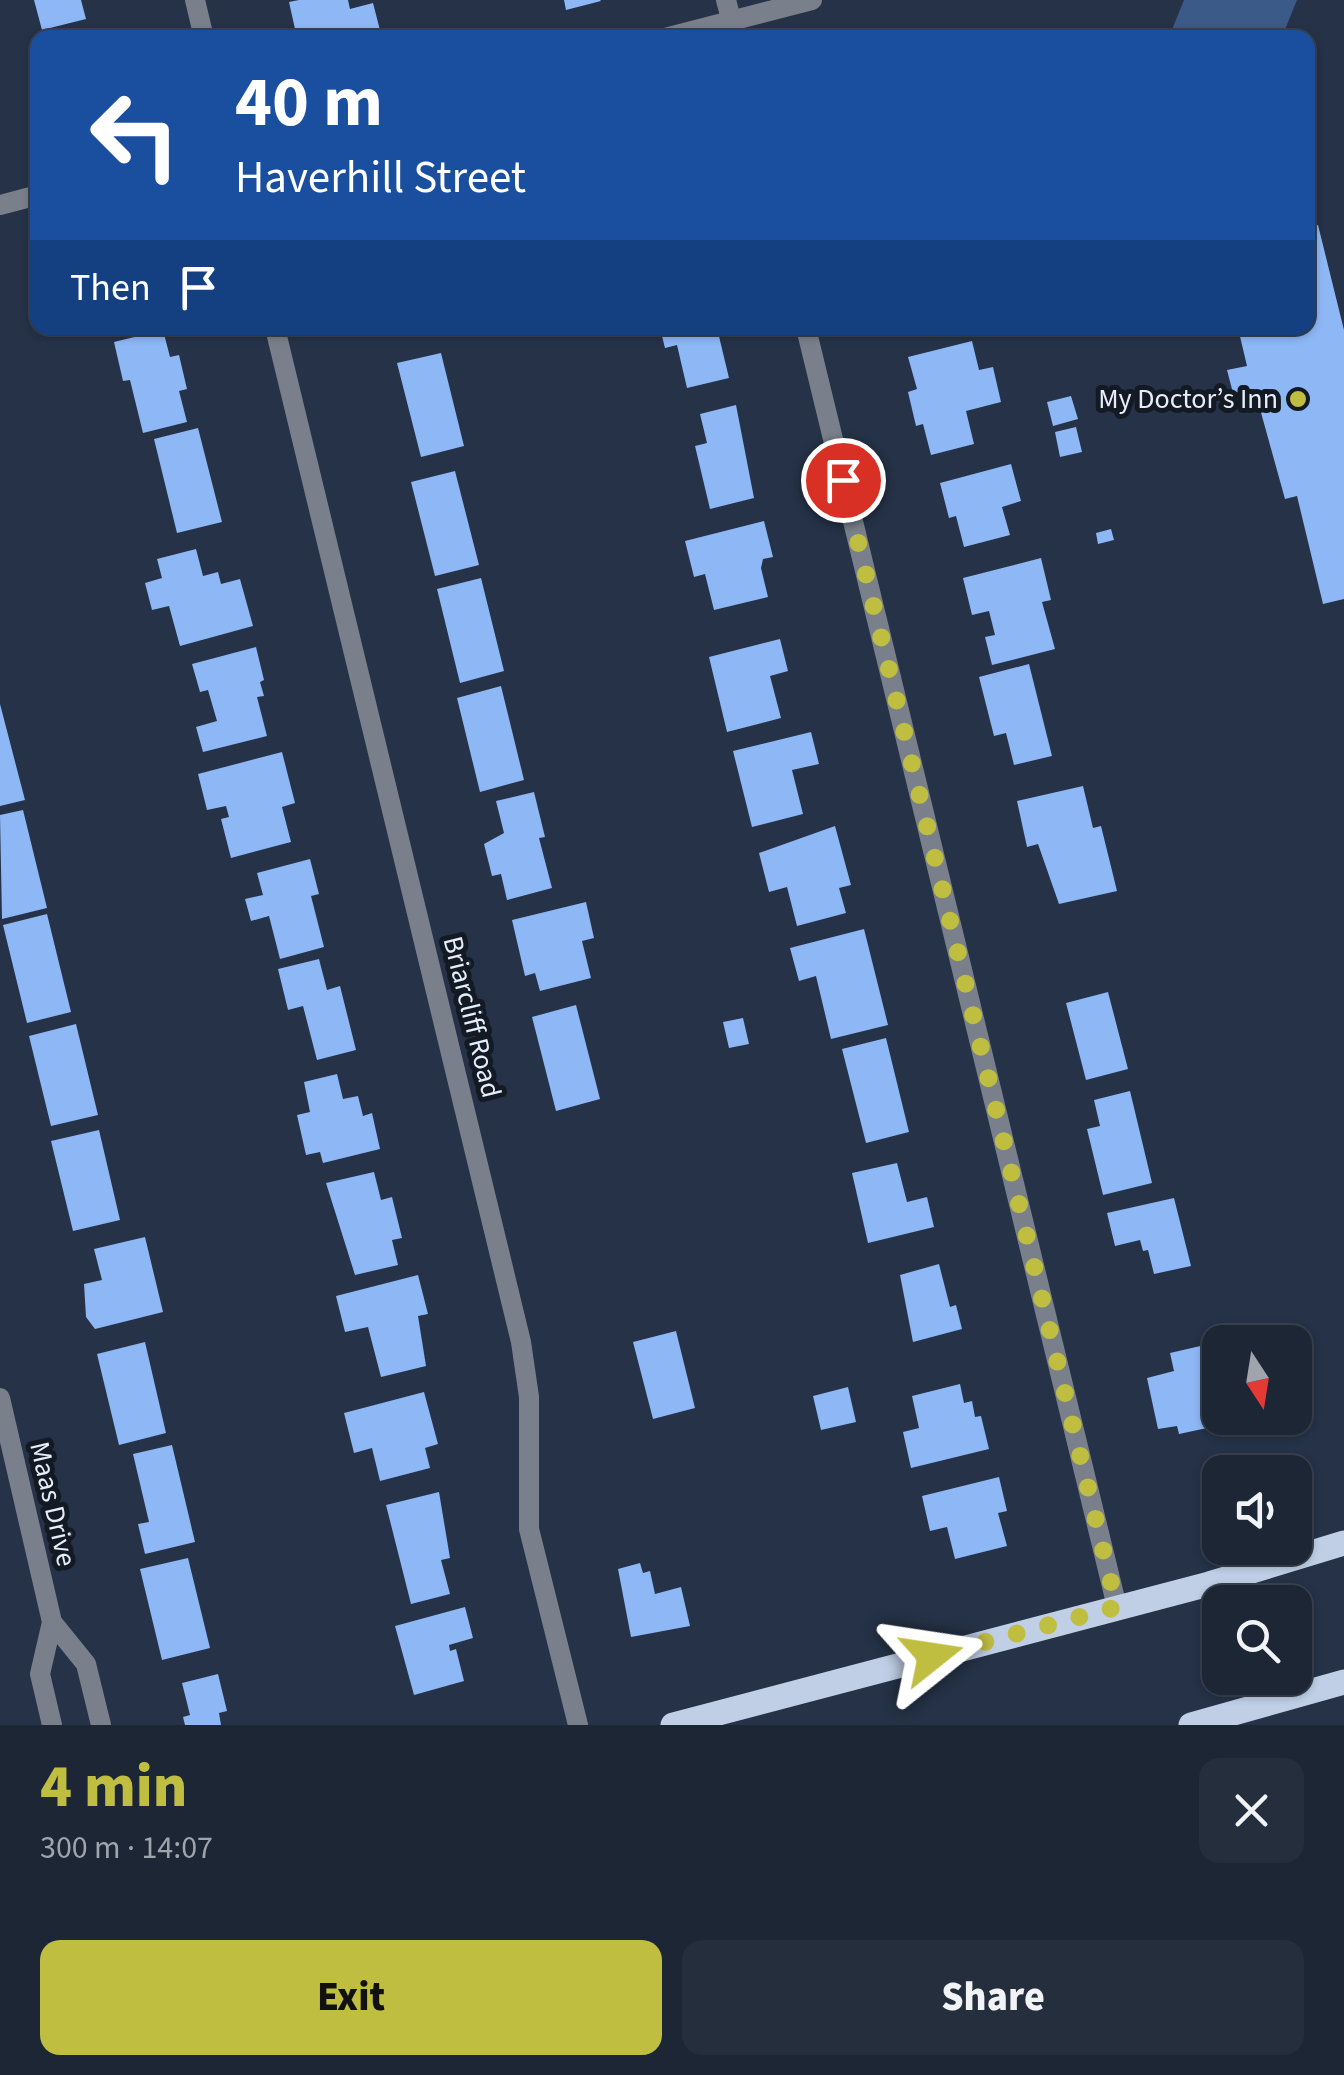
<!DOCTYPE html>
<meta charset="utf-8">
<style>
:root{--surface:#1c2635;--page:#252e3d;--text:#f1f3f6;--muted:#a0a5ad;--line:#3a4350;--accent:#bfbe41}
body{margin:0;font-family:"Source Sans 3",sans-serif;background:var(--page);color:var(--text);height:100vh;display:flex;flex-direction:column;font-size:38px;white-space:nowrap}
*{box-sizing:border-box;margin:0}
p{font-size:32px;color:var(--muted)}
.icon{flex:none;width:55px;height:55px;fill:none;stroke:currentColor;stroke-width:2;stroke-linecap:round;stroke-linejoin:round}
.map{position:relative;height:1725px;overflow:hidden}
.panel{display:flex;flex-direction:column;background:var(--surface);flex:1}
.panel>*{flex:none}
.top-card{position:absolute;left:30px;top:30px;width:1285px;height:305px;border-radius:20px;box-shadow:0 2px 8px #0004,0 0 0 2px var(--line);background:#1a4fa0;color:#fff;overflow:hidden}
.needle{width:65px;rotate:168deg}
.tools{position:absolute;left:1202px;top:1325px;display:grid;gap:20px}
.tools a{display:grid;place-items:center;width:110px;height:110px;border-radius:20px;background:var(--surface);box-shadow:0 2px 8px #0004,0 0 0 2px var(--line);font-size:50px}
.pin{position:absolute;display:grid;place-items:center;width:85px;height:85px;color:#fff;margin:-42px;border:5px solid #fff;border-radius:50%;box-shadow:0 2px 10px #0007}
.me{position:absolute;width:110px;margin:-55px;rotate:75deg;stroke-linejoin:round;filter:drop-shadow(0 0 8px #0008)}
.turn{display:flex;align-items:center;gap:35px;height:210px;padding:0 40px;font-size:45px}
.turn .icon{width:130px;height:130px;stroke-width:2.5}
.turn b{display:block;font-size:70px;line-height:85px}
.then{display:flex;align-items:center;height:95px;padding:0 40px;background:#0003;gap:20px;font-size:38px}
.round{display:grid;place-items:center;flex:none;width:105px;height:105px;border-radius:20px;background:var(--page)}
.overview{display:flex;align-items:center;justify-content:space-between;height:170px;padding:0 40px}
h1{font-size:60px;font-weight:800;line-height:75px;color:var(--accent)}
.action{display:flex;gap:20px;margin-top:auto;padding:20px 40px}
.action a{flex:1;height:115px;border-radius:20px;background:var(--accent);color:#111;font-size:40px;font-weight:800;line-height:115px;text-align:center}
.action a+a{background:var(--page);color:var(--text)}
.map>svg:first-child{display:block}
</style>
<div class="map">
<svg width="1344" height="1725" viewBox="0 0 1344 1725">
<rect width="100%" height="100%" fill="#253247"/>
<path fill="#3c5a88" d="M1184,0H1297L1282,37H1169Z"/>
<path fill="#8eb7f6" d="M34,0H81L86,19L42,30Z
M299,0H348L350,9L373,3L382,38H297L289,2Z
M564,0H600L601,1L566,10Z
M1318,225L1344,330V599L1323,604L1297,496L1285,499L1260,409L1254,410L1249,390L1233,393L1227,370L1247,366L1238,328H1308V228Z
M660,328H717L729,378L687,388L677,345L665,348Z
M903,328H942V329L905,337Z
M163,330L170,357L179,355L187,389L179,391L187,422L143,433L130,380L123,381L114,342Z
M972,341L979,370L993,367L1001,402L966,411L974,444L931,455L923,424L916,426L908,392L917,389L908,357Z
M441,353L464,446L421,457L397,363Z
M1071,396L1078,419L1053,426L1047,402Z
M736,405L754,498L710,509L695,446L707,443L700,414Z
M1076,427L1082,452L1060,457L1055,432Z
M198,428L222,522L177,533L154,439Z
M1011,464L1021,501L1002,507L1010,535L964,547L956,516L949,518L940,483Z
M455,471L479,565L435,576L411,482Z
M764,521L773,557L763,559L761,568L768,597L714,610L705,574L694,577L685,541Z
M1111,529L1114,540L1098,544L1096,533Z
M196,549L203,576L218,572L221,584L240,579L253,626L180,646L169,606L152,610L145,583L162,578L157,559Z
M1041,558L1051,600L1042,602L1055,649L992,665L985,637L995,635L989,611L972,615L963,578Z
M481,578L504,671L460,683L437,589Z
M780,639L788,671L770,676L781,718L727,732L709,657Z
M256,647L264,680L260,682L264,696L257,697L267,736L203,752L196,727L217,721L208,690L200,692L192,664Z
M1029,664L1052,756L1014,765L1006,733L994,736L979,677Z
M501,686L524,780L480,792L457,698Z
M0,704L25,800L0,806Z
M811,732L819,764L792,770L803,814L752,827L733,751Z
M282,752L295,803L282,807L291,842L231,858L221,819L229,817L226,806L207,810L198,774Z
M1083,786L1093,828L1101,826L1117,891L1059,904L1038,844L1027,847L1017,801Z
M534,792L545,837L539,838L552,888L507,900L501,874L492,876L484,844L504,833L496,801Z
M23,810L47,908L2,919L0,815Z
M835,826L851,885L839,888L846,913L797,926L787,887L769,892L759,853Z
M310,859L319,894L311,896L324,947L280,959L269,916L251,921L245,899L263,895L257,873Z
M586,902L594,938L582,941L591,978L540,991L535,973L525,976L512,920Z
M47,914L71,1012L27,1023L3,925Z
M864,929L888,1025L831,1039L816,976L799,981L790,948Z
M319,959L327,990L340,986L356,1050L317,1060L303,1006L288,1010L278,969Z
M1108,992L1128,1069L1086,1080L1066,1003Z
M576,1005L600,1099L556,1111L532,1017Z
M743,1018L749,1044L729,1048L723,1022Z
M76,1024L98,1115L51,1126L29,1036Z
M886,1038L909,1132L866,1143L842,1049Z
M337,1074L343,1099L358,1096L363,1116L372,1113L380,1149L323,1163L320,1152L306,1155L297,1115L310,1112L304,1082Z
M1130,1091L1152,1183L1103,1195L1087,1129L1100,1126L1094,1100Z
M99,1130L120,1220L73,1231L51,1141Z
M897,1163L907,1202L927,1197L934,1227L868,1243L852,1173Z
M374,1172L381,1200L392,1197L402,1238L392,1240L398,1265L355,1275L326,1183Z
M1174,1198L1191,1266L1154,1274L1148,1250L1143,1251L1140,1240L1115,1246L1107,1213Z
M145,1237L163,1312L95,1329L86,1317L84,1284L102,1280L94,1249Z
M939,1264L950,1307L956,1305L962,1329L913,1342L900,1275Z
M418,1275L428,1314L418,1316L426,1366L381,1377L368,1327L345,1332L336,1296Z
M676,1331L695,1408L653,1419L633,1342Z
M145,1342L166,1433L119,1445L97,1354Z
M1209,1344L1220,1418L1226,1424L1179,1434L1177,1426L1158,1429L1147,1378L1174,1371L1170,1353Z
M960,1384L964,1403L972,1401L975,1417L981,1416L989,1449L911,1468L903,1432L919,1428L912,1396Z
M848,1387L856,1422L821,1430L813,1396Z
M424,1392L438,1444L425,1448L430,1468L380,1481L372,1448L354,1453L344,1413Z
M172,1445L195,1542L145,1554L138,1524L149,1522L133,1454Z
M999,1477L1007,1511L998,1513L1007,1546L955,1559L947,1527L930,1531L922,1496Z
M439,1492L450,1558L441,1560L450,1594L411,1604L386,1505Z
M188,1558L210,1648L162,1660L140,1569Z
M640,1563L643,1573L650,1571L655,1594L681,1587L690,1626L631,1637L618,1569Z
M465,1607L473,1638L449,1645L450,1651L456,1649L464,1681L414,1695L395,1626Z
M218,1674L227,1711L219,1713L221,1725H185L183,1717L190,1715L182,1683Z"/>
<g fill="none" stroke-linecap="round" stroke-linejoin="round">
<path stroke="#79808b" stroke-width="20" d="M195,0L204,38
M726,0L736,38
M665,38L812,0
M0,205L38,195
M275,328L521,1342L529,1397V1529L578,1725
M806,328L1117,1607
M0,1398L52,1622L40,1674L52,1725
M52,1622L86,1664L101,1725"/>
<path stroke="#c0cfe6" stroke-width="25" d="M673,1725L1209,1584L1344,1543
M1191,1725L1344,1682"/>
</g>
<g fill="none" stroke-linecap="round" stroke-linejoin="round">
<path stroke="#bfbe41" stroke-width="18" stroke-dasharray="0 32.4" d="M843,480L1117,1607L932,1656"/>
</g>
<circle fill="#bfbe41" stroke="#141a23" stroke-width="4" cx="1298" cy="399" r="10"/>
<g text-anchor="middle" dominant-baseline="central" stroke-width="10" stroke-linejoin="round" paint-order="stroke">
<g font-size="28" fill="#e5eefc" stroke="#141a23" text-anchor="end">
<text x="1278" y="399">My Doctor’s Inn</text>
</g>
<g font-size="28" fill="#e5eefc" stroke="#141a23">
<text transform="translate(472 1017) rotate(76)">Briarcliff Road</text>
<text transform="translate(53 1504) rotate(77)">Maas Drive</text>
</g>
</g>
</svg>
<div class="tools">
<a><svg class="needle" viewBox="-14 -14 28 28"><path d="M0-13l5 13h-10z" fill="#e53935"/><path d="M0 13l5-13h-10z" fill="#a0a5ad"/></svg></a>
<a><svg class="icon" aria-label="sound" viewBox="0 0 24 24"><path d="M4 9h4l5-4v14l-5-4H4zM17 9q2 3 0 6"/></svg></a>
<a><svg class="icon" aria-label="search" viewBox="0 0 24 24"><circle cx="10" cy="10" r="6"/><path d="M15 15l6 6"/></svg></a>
</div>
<div class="pin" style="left:843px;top:480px;background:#d93025"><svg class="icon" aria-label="arrive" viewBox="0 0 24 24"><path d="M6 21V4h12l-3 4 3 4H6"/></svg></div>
<svg class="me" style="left:932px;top:1656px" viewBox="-20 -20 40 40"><path d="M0-17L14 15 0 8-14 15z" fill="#bfbe41" stroke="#fff" stroke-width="4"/></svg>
<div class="top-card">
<div class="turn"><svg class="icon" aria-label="left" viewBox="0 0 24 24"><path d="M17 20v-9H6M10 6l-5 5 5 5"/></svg><div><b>40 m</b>Haverhill Street</div></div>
<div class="then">Then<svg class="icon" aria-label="arrive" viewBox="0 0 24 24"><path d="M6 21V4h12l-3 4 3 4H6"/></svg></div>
</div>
</div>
<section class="panel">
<div class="overview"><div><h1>4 min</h1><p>300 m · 14:07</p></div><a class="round"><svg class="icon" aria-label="close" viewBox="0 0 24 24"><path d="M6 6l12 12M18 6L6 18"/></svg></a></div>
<div class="action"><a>Exit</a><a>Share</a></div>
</section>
